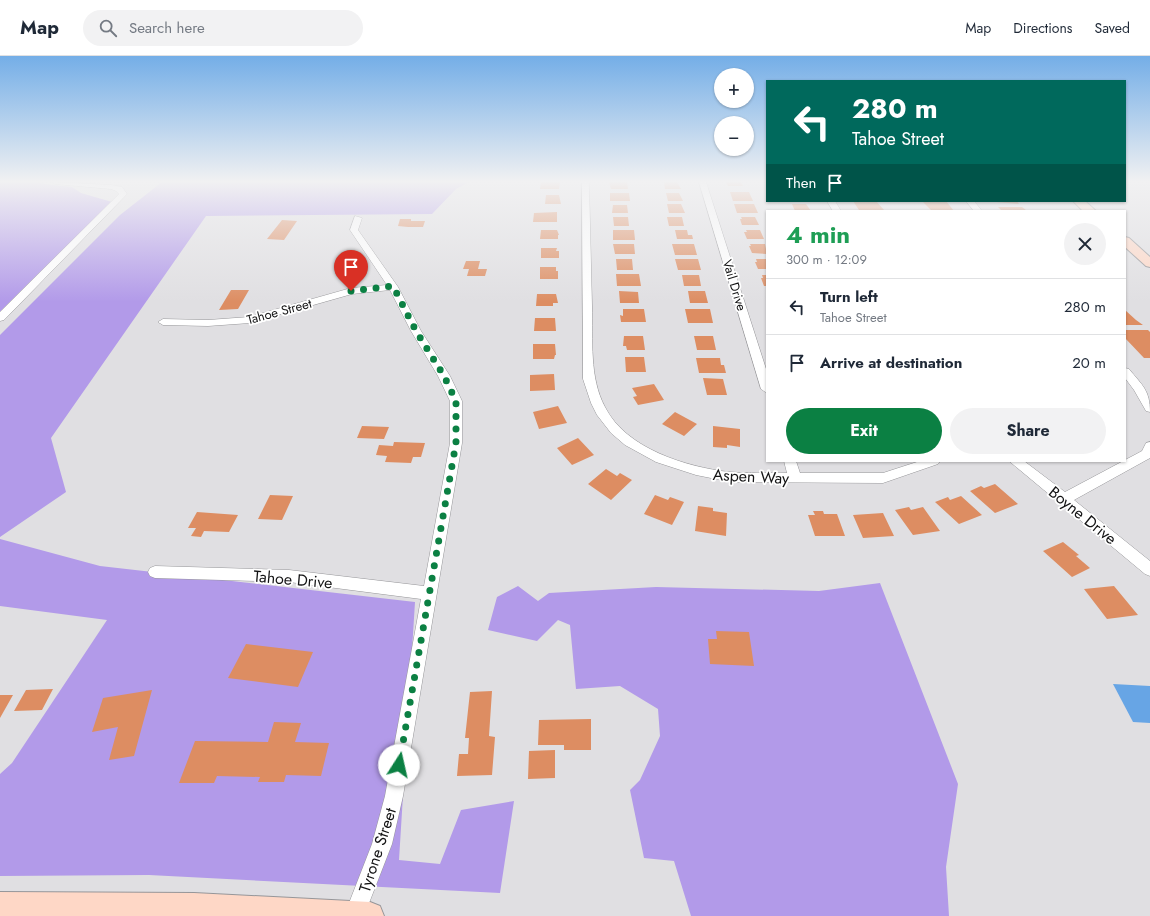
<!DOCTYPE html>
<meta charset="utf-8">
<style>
:root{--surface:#fff;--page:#f2f2f3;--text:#1f2937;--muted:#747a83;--line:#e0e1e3;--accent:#0b8043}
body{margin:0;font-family:Jost,sans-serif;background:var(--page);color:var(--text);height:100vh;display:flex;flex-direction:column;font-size:15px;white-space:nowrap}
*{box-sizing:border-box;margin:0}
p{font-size:13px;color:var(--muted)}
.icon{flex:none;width:22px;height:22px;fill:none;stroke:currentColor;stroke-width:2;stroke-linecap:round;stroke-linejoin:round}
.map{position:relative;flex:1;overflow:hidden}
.side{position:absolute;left:766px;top:154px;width:360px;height:252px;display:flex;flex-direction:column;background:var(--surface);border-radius:0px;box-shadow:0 1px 3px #0004}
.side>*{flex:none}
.banner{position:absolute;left:766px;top:24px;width:360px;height:122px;border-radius:0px;box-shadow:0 1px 3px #0004;background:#00695c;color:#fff;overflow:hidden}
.tools{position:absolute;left:714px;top:12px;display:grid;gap:8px}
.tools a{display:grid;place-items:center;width:40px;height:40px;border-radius:50%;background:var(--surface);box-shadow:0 1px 3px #0004;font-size:20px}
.pin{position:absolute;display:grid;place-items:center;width:34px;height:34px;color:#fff;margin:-41px -17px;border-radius:50% 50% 50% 0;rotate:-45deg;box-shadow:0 0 4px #0007}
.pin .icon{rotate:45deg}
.me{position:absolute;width:44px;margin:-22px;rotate:10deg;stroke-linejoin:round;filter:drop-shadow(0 0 3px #0008)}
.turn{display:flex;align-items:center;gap:14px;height:84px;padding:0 20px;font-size:18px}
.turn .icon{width:52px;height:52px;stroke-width:2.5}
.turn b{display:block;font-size:28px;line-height:34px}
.then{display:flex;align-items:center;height:38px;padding:0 20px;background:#0003;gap:8px;font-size:15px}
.round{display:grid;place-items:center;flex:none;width:42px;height:42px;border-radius:21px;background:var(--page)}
.overview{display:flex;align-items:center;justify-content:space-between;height:68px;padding:0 20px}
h1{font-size:24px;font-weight:700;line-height:30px;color:#1e9e55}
.primary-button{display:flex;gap:8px;margin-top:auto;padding:8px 20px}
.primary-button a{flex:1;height:46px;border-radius:24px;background:var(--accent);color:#fff;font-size:16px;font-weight:700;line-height:46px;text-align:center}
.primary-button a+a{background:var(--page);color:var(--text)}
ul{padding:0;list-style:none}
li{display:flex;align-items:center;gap:12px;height:56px;padding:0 20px;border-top:1px solid var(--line)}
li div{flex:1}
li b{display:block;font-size:15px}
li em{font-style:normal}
header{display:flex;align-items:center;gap:24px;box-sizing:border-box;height:56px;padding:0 20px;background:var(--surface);border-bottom:1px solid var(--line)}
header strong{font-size:19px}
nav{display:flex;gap:22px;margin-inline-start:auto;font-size:14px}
.search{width:280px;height:36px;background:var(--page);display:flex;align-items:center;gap:10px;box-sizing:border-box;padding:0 14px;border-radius:22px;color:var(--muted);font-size:15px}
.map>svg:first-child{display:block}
.forest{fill:#b29ae9}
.water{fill:#67a5e5}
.building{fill:#dd8d62}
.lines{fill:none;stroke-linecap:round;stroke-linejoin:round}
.street-casing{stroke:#969699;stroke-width:1}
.secondary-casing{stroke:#969699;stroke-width:2}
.street{fill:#fff;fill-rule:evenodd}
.secondary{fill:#fed7c6;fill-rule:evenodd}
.route{stroke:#0b8043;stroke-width:7;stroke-dasharray:0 12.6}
.labels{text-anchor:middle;stroke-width:3.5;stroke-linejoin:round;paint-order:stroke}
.far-street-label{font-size:13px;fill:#131314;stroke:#fff}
.street-label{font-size:16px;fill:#131314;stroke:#fff}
</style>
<header>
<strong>Map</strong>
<div class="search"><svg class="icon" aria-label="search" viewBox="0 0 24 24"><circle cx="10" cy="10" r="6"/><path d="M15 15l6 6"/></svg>Search here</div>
<nav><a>Map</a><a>Directions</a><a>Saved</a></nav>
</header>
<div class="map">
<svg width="1150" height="860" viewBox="0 0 1150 860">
<rect width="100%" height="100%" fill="#e0dfe2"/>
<path class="forest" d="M0,126h37l7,2 28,3 9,6 31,9 -112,110z
M162,126h307l-13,7 -24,25 -226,2 -155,222 15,54 -66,45v-202l120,-120z
M0,483l100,27 315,36 -16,258 41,4 21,-54 53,-9 -14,92 -351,-18 -149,1v-102l12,-11 95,-143 -107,-14z
M880,527l78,201 -12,83 3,49h-258l-17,-55 -30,-3 -14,-68 10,-10 20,-44 -2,-27 -38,-23 -44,3 -6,-64 -12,-5 -21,21 -49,-11 9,-33 21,-11 20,15 11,-8 107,-6 163,4z"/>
<path class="water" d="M1113,628l37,2v37l-17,-1z"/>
<path class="building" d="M541,126h19l-1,7h-19z
M609,126h18l1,7h-17z
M664,126h13l4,7h-16z
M726,126h15l2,4h-15z
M730,136h19l4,9h-20z
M610,137h19l1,8h-20z
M666,137h13l4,8h-15z
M546,139h13l2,9h-16z
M853,145h23l8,9h-25z
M922,145h24l8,10h-22z
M996,145h21l2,3 -23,-2z
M667,148h14l4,9h-16z
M734,148h20l4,9h-21z
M792,148h14l5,7h-16z
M613,149h14l1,8h-16z
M998,151h24l4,3 -24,1z
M557,156v10h-24l1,-9z
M613,161h15l1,9h-15z
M667,161h15l2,9h-15z
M741,161h14l4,8h-17l-2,-6h2z
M400,163h11v2h14l-2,6h-15l-10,-1z
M282,164l15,1 -13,19 -17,-1z
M541,174h16l2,5h-1v4h-18z
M613,174h21l1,10h-22z
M675,174h12l1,5h4l1,4h-16z
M746,174h14l4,9h-17l-3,-7h3z
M613,188h21l1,10h-20z
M672,188h22l3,11h-22z
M750,188h15l2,10 -15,-1 -3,-7h2z
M541,192h16l-1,3h3v7h-18z
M616,203h16l1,11h-16z
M675,203h23l3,11h-23z
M756,203h11v10h-9l-3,-7h2z
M466,205h14l-2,8h9l-2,7h-18l2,-7h-6z
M540,211h16v4h2v8h-18z
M616,218h23l2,12h-24z
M682,219h17l2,11h-17z
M762,219h5v11h-3l-3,-8h2z
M231,234h18l-11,19 -19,1z
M619,235l19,1 1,11h-19z
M688,235h17l3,12h-18z
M537,238h19l2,9h-5v3h-17z
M623,253h21l2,13h-25l-1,-7 3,1z
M685,253h25l3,14h-25z
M1125,254l11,10 7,5h-18z
M535,262h20l1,13h-22z
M1125,274h23l2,2v26h-6l-19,-20z
M624,280h19l2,14h-18l-1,-4h-3z
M694,280h19l3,14h-19z
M533,288h22l1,11h-1l-1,4h-21z
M625,301h19l2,15h-20z
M696,302h24l1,7h3l2,8h-27z
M554,318l1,16 -25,1v-16z
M703,322l20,1 4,16h-20z
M654,328l10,16 -26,5 -5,-8 4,-1 -5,-8z
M558,350l9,17 -28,6 -6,-17z
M675,356l22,12 -13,12 -22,-12z
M362,370l27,1 -5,12 -27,-1z
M713,370l27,3v18l-13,-2v3l-14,-1z
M578,382l16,17 -22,10 -15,-17z
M394,386l31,1 -4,14h-8l-2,6 -26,-1 2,-6 -11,-1 3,-10 14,1z
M606,413l11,7 3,-3 12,7 -21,20 -23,-16z
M995,428l23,20 -23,9 -25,-22 11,-5 3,2z
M270,439l23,1 -11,24 -24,-1z
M655,439l13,5 2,-3 14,5 -12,23 -28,-11z
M961,440l21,19 -23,9 -24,-22 13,-5 2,3z
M698,450l15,2v3l14,2 -1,23 -31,-5z
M909,451l2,3 12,-3 17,24 -27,4 -18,-25z
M813,455h10l1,3h13l8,22h-30l-7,-21h7z
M197,456l41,3 -9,17 -25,-1 -3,6 -10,-1 5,-8h-8z
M883,457l11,23 -31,2 -10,-23z
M1063,486l16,13 -3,1 14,12 -18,9 -29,-26z
M1114,530l24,29 -31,4 -23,-30z
M716,575l33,1 5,34 -44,-2 -2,-25h9z
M246,588l67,8 -15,35 -70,-9z
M53,633l-11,21 -28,1 12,-21z
M152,634l-18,66 -25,4 9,-33 -26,5 11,-34z
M492,635l-3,45 6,1 -3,38 -35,1 2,-22h9l1,-16h-4l5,-46z
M0,639h13l-13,23z
M591,663v31h-27v-5h-26l1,-25z
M274,666l27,1 -6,19 34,1 -8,33 -35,-1 -2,7h-26l2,-5 -43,-1 -3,7h-35l16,-42 73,1z
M555,694v28l-27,1 1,-28z"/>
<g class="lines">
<g class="street-casing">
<path id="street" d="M52,126l59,3 11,2 5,7 -123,126 -4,1v-9l119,-118 -3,-3 -5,-2 -56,-5z
M582,126h7c1,41 2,83 3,124 1,34 -3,71 13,101 21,42 82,60 124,65 19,2 39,0 58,1l-3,-12h12l4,12h83l37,-12h20l-2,3 -55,19 -152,-1 -35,-7 -40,-13 -31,-17 -14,-12 -14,-18 -6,-12 -8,-24z
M699,126h7l61,190v21l-6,-4z
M827,145h8l6,10h-8z
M966,145h8l8,10h-8z
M355,160l7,2 -4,12 40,57 23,44 29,45 12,25v42l-59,353 -11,48 -28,72h-20l28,-72 13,-48 36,-197 -132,-17 -134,-4 -5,-2 -2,-4 2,-4 5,-2 134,4 135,16 26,-143v-42l-12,-25 -27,-45 -21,-41 -38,4 -102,29 -42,3 -45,-1 -5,-3 5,-3 45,1 41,-3 102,-29 36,-3 -37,-55z
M1125,312l4,1c13,16 21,21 21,43l-4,-1 -12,-21 -9,-12z
M1150,386v16l-76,42 76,61v15l-5,-2 -136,-113h15l41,31 77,-41 4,-8z"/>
</g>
<g class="secondary-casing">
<path id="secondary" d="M1073,145h12l11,10h-13z
M1125,181l4,1 21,19v10l-4,-1 -21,-19z
M0,836l194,1 176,9 10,4 4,10h-384z"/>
</g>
<use href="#street" class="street"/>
<use href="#secondary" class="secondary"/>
</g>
<linearGradient id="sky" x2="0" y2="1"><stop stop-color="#74aee7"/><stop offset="0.51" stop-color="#f1f1f2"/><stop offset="1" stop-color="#f1f1f2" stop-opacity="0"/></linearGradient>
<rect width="1150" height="246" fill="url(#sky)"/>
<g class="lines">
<path class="route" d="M351,235l42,-5 23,45 28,45 12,25v42l-57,322"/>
</g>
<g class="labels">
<g class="far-street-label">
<text transform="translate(735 229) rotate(73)" y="5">Vail Drive</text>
<text transform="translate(279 255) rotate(-15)" y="5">Tahoe Street</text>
</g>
<g class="street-label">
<text transform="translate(751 420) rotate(3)" y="6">Aspen Way</text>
<text transform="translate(1083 459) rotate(39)" y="6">Boyne Drive</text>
<text transform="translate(293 523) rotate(5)" y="6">Tahoe Drive</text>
<text transform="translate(377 794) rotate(-72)" y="6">Tyrone Street</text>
</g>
</g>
</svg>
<div class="tools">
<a>+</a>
<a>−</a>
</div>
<div class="pin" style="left:351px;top:235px;background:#d93025"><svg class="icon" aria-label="arrive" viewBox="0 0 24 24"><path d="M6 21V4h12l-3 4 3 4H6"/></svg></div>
<svg class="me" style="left:399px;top:709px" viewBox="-20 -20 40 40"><circle r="19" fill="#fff"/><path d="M0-13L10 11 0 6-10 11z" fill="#0b8043"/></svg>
<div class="banner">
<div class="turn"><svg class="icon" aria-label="left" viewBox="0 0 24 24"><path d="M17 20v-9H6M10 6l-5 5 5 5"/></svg><div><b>280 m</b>Tahoe Street</div></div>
<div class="then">Then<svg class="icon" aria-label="arrive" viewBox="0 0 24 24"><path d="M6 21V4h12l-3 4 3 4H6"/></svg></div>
</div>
<section class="side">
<div class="overview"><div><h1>4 min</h1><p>300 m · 12:09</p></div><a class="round"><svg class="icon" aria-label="close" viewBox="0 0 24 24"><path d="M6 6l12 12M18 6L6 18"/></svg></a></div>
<ul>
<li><svg class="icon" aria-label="left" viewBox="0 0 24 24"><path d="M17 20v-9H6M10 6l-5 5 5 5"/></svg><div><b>Turn left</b><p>Tahoe Street</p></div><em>280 m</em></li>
<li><svg class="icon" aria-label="arrive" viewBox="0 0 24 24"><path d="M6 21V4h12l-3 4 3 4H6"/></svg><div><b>Arrive at destination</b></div><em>20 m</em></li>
</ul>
<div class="primary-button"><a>Exit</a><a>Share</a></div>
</section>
</div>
